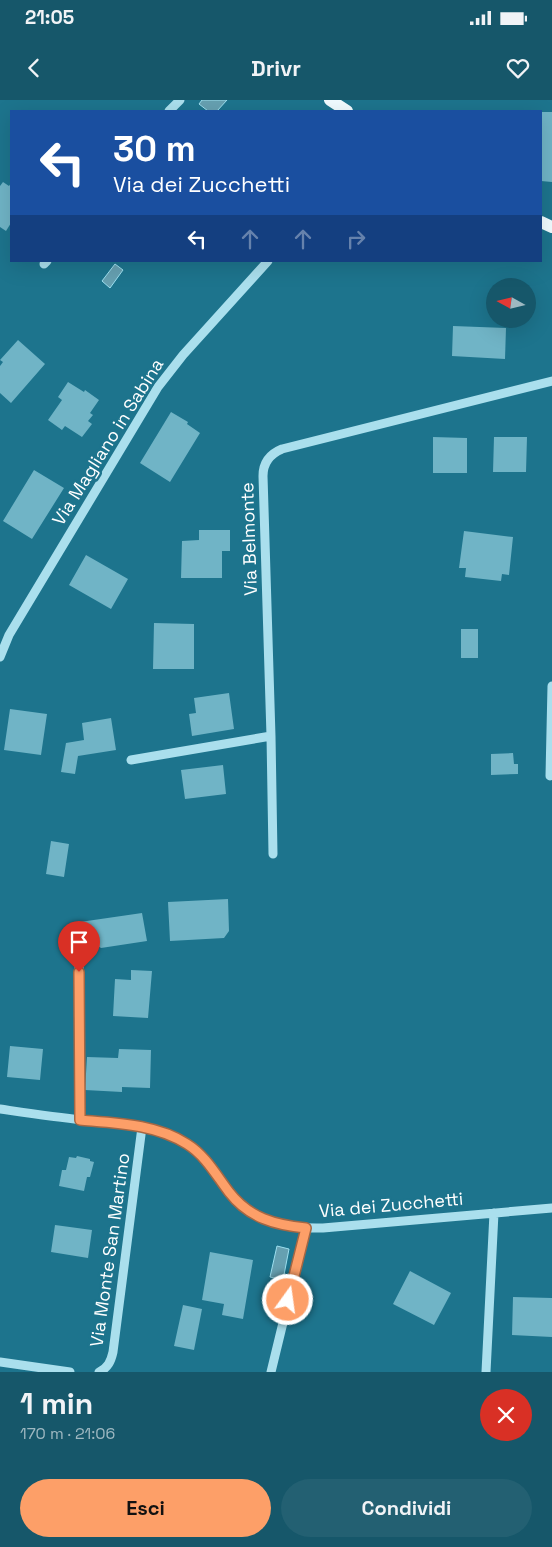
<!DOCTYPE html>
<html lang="it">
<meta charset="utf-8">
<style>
:root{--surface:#16576a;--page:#236072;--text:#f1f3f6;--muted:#9eb8c1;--accent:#fd9f68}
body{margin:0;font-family:"Space Grotesk",sans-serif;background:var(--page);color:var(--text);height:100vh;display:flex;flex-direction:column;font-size:19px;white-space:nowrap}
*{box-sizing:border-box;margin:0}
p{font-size:16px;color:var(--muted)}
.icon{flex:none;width:28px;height:28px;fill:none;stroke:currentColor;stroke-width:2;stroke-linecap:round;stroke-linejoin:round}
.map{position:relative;height:1272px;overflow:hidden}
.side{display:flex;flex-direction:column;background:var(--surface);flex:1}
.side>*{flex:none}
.guide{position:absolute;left:10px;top:10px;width:532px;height:152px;border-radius:0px;box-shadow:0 5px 20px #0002;background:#1a4fa0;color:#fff;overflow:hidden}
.needle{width:32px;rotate:278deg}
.tools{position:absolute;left:486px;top:178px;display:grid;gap:10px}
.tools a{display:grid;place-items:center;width:50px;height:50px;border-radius:50%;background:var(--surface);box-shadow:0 5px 20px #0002;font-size:25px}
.pin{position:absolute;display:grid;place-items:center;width:42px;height:42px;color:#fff;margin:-51px -21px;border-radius:50% 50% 50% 0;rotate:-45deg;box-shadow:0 0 5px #0007}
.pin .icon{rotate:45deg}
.me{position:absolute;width:55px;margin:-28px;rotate:14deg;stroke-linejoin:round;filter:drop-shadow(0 0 4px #0008)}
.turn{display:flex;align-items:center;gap:18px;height:105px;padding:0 20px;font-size:22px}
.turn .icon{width:65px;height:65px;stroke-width:2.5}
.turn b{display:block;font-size:35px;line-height:42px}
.lanes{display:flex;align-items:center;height:48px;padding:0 20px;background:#0003;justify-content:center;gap:25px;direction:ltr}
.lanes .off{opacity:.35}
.round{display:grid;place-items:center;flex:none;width:52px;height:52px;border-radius:26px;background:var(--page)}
.headline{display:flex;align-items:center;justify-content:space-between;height:85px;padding:0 20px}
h1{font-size:30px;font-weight:600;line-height:38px}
.button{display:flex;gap:10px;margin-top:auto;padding:10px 20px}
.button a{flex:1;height:58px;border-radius:30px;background:var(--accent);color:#111;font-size:20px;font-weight:600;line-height:58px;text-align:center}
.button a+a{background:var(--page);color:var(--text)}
.status{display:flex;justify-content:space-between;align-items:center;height:35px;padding:0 25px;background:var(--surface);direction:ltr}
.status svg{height:14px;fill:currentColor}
header{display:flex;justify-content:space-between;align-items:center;height:65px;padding:0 20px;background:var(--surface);font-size:22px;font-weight:600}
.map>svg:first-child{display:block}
.water{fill:#66a0b1;stroke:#9ddfef}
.building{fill:#70b4c6}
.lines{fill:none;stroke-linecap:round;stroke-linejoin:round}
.minor{stroke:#aadfed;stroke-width:9}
.major{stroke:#f0fbff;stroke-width:12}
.route-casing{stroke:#a46744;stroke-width:12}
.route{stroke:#fd9f68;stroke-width:9}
.labels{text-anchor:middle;stroke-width:5;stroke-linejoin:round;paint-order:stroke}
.street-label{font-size:18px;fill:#fff;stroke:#1d748d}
</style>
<div class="status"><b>21:05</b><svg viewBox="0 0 49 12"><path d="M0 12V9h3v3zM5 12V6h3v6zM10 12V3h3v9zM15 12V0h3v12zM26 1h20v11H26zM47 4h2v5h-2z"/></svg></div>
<header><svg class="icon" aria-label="back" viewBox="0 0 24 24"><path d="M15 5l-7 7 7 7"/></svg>Drivr<svg class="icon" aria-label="heart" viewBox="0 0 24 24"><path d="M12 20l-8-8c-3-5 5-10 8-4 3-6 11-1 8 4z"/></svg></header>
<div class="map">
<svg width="552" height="1272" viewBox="0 0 552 1272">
<rect width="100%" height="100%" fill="#1d748d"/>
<path class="water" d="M202,0h25l-10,11h-9l-9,-7z
M115,164l8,6 -13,18 -8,-7z
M277,1146l12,3 -6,31 -13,-3z"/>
<path class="building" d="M541,12h11v70l-11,-1z
M3,82l6,4 2,-3v40l-5,8 -6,-4v-41z
M453,226l53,2 -1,31 -53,-3z
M18,240l27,24 -34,39 -11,-10v-27l3,-4 -3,-2z
M68,282l16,10 1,-2 14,10 -9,13 3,2 -5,6 4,3 -10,13 -17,-11 -3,4 -14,-10 14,-20 -4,-3z
M171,312l17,10 -1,2 13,9 -30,49 -30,-19z
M433,337l34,1v35h-34z
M494,337h33l-1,35h-33z
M34,370l30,18 -32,51 -29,-18z
M199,430h31v21h-8v27h-41l1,-37 17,-1z
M464,431l49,6 -4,38 -7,-1 -1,7 -36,-4 1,-9h-7z
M86,455l42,24 -17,30 -42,-24z
M154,523l40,1v45h-41z
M461,529h17v29h-17z
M229,593l5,36 -42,7 -3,-22 7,-1 -2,-15z
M10,609l37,5 -6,41 -37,-5z
M111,618l5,32 -38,6 -3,18 -14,-2 5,-29 18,-3 -2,-17z
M513,653l1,11h4v10l-27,1v-21z
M223,665l3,29 -41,5 -4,-29z
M51,741l18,3 -5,33 -18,-3z
M228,799l1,32 -5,7 -54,3 -2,-39z
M142,813l5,28 -46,7 -19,-14 -2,-12z
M131,870l21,1 -4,47 -35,-2 2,-37 16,1z
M10,946l33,3 -3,31 -33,-3z
M119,949l32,1 -1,38 -28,-1v5l-37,-2 2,-33 31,1z
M77,1056l13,3v2l4,1 -4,15h-3l-3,14 -25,-5 3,-16h4l3,-13 7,1z
M55,1125l37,5 -4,28 -37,-6z
M210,1152l43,8 -10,59 -21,-4 2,-11 -22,-4z
M410,1171l41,22 -17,32 -41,-21z
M513,1197l39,1v39l-40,-2z
M183,1205l19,4 -8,41 -20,-4z"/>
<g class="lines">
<path class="minor" d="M169,11l11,-11
M44,164l3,-3
M0,557l9,-22 149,-248 25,-32 85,-94
M131,660l140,-24
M550,676l2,-90
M273,754l-2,-118 -8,-260c0,-13 7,-22 19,-27l270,-68
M79,853l1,167
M0,1009c28,4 55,8 83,11 31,3 64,5 93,18 25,11 37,32 53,53 23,31 57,38 94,37l229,-20
M0,1262l70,10
M99,1272c9,-4 12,-11 14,-20l29,-225
M271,1272l35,-144
M486,1272l8,-159"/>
<path class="major" d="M330,0l17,11
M541,122l11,5"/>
</g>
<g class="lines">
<g class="route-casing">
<path id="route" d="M79,872l1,148c35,3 76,4 107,24 19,12 29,31 42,48 20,26 46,33 77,36l-18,72"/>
</g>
<use href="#route" class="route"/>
</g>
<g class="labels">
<g class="street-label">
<text transform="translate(108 342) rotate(-58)" y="6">Via Magliano in Sabina</text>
<text transform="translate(249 439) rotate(-92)" y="6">Via Belmonte</text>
<text transform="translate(391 1105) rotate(-5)" y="6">Via dei Zucchetti</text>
<text transform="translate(110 1150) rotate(-82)" y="6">Via Monte San Martino</text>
</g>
</g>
</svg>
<div class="tools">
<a><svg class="needle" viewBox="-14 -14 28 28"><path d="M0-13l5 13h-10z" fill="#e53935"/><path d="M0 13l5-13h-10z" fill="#9eb8c1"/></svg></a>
</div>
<div class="pin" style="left:79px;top:872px;background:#d93025"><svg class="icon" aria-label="arrive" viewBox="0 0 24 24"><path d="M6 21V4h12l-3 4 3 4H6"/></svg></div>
<svg class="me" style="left:288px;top:1200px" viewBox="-20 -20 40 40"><circle r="17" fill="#fd9f68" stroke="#fff" stroke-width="3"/><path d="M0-11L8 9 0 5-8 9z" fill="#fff"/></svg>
<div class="guide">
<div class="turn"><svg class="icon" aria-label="left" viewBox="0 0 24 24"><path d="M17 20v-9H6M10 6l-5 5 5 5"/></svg><div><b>30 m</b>Via dei Zucchetti</div></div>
<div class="lanes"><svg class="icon" aria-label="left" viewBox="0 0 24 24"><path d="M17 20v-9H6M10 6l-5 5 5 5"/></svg><svg class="icon off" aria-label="ahead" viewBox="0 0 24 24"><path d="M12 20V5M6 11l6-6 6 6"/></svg><svg class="icon off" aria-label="ahead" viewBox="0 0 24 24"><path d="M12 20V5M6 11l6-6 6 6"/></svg><svg class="icon off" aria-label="right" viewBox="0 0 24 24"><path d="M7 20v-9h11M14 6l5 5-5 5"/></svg></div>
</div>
</div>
<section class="side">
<div class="headline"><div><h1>1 min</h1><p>170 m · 21:06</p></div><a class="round" style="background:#d93025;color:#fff"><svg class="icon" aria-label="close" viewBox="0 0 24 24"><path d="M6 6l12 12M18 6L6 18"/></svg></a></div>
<div class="button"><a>Esci</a><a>Condividi</a></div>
</section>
